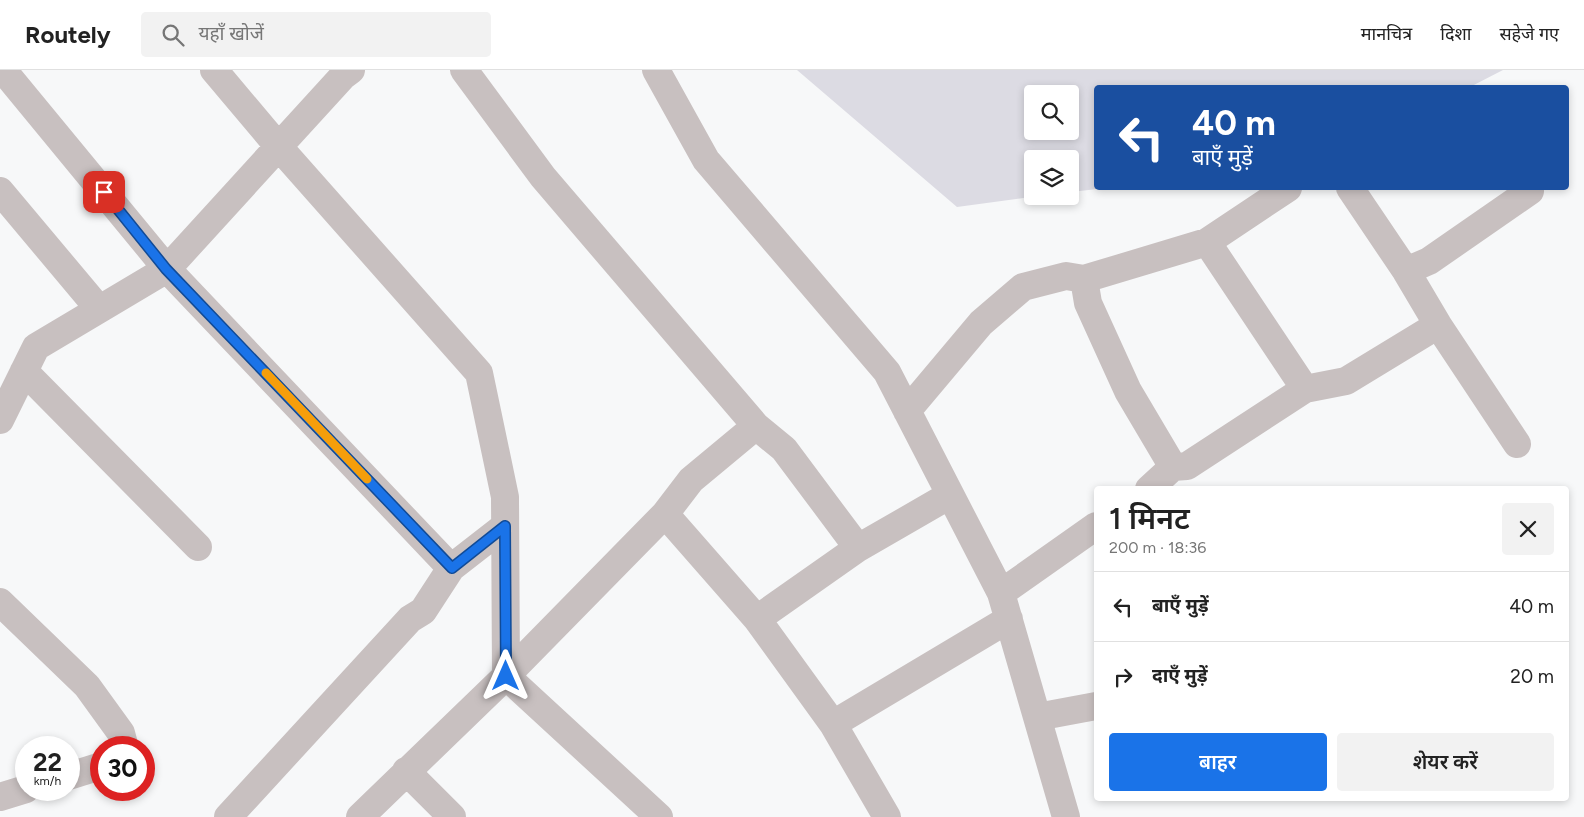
<!DOCTYPE html>
<html lang="hi">
<meta charset="utf-8">
<style>
:root{--surface:#fff;--page:#f2f2f2;--text:#222;--muted:#767676;--line:#e0e0e0;--accent:#1a73e8}
body{margin:0;font-family:Figtree,"Noto Sans Devanagari",sans-serif;background:var(--page);color:var(--text);height:100vh;display:flex;flex-direction:column;font-size:19px;white-space:nowrap}
*{box-sizing:border-box;margin:0}
p{font-size:16px;color:var(--muted)}
.icon{flex:none;width:28px;height:28px;fill:none;stroke:currentColor;stroke-width:2;stroke-linecap:round;stroke-linejoin:round}
.map{position:relative;flex:1;overflow:hidden}
.sheet{position:absolute;left:1094px;top:416px;width:475px;height:315px;display:flex;flex-direction:column;background:var(--surface);border-radius:5px;box-shadow:0 2px 8px #0003}
.sheet>*{flex:none}
.top-card{position:absolute;left:1094px;top:15px;width:475px;height:105px;border-radius:5px;box-shadow:0 2px 8px #0003;background:#1a4fa0;color:#fff;overflow:hidden}
.tools{position:absolute;left:1024px;top:15px;display:grid;gap:10px}
.tools a{display:grid;place-items:center;width:55px;height:55px;border-radius:5px;background:var(--surface);box-shadow:0 2px 8px #0003;font-size:25px}
.speed{position:absolute;left:15px;top:666px;display:flex;gap:10px;font-size:25px;font-weight:700;text-align:center}
.speed>*{display:grid;place-content:center;width:65px;height:65px;border-radius:50%;background:var(--surface);box-shadow:0 2px 8px #0003;line-height:1}
.speed small{font-size:12px;font-weight:400}
.speed .limit{border:8px solid #d22;background:#fff;color:#111}
.pin{position:absolute;display:grid;place-items:center;width:42px;height:42px;color:#fff;margin:-21px;border-radius:10px;box-shadow:0 2px 8px #0006}
.me{position:absolute;width:55px;margin:-28px;rotate:0deg;stroke-linejoin:round;filter:drop-shadow(0 0 4px #0008)}
.turn{display:flex;align-items:center;gap:18px;height:105px;padding:0 15px;font-size:22px}
.turn .icon{width:65px;height:65px;stroke-width:2.5}
.turn b{display:block;font-size:35px;line-height:42px}
.round{display:grid;place-items:center;flex:none;width:52px;height:52px;border-radius:5px;background:var(--page)}
.overview{display:flex;align-items:center;justify-content:space-between;height:85px;padding:0 15px}
h1{font-size:30px;font-weight:600;line-height:38px}
.action{display:flex;gap:10px;margin-top:auto;padding:10px 15px}
.action a{flex:1;height:58px;border-radius:5px;background:var(--accent);color:#fff;font-size:20px;font-weight:600;line-height:58px;text-align:center}
.action a+a{background:var(--page);color:var(--text)}
ul{padding:0;list-style:none}
li{display:flex;align-items:center;gap:15px;height:70px;padding:0 15px;border-top:1px solid var(--line)}
li div{flex:1}
li b{display:block;font-size:19px}
li em{font-style:normal}
header{display:flex;align-items:center;gap:30px;box-sizing:border-box;height:70px;padding:0 25px;background:var(--surface);border-bottom:1px solid var(--line)}
header strong{font-size:24px}
nav{display:flex;gap:28px;margin-inline-start:auto;font-size:18px}
.search{width:350px;height:45px;background:var(--page);display:flex;align-items:center;gap:12px;box-sizing:border-box;padding:0 18px;border-radius:5px;color:var(--muted);font-size:19px}
.map>svg:first-child{display:block}
.green{fill:#dcdbe3;fill-rule:evenodd}
.lines{fill:none;stroke-linecap:round;stroke-linejoin:round}
.street{stroke:#c8c0c0;stroke-width:28}
.route-casing{stroke:#114b97;stroke-width:12}
.route{stroke:#1a73e8;stroke-width:9}
.slow{stroke:#f59e0b;stroke-width:9}
</style>
<header>
<strong>Routely</strong>
<div class="search"><svg class="icon" aria-label="search" viewBox="0 0 24 24"><circle cx="10" cy="10" r="6"/><path d="M15 15l6 6"/></svg>यहाँ खोजें</div>
<nav><a>मानचित्र</a><a>दिशा</a><a>सहेजे गए</a></nav>
</header>
<div class="map">
<svg width="1584" height="747" viewBox="0 0 1584 747">
<rect width="100%" height="100%" fill="#f7f8f9"/>
<path class="green" d="M797,0h706l-35,18h-372v100h11l-37,4v-33h-38v37h7l-82,11zM1032,24h38v37h-38z"/>
<g class="lines">
<path class="street" d="M3,0l164,199 284,299
M214,0l64,76 201,227 26,124 1,179 -146,141
M464,0l79,107 213,249 28,23 74,99
M656,0l50,90 181,212 114,221 65,224
M1350,118l56,83 32,54 79,119
M0,121l99,118
M1207,172l98,147
M1406,201l23,-10 101,-70
M1084,209l4,24 40,88 45,76
M24,301l174,176
M907,341l74,-88 42,-36 43,-11 18,3 123,-37 81,-54
M0,350l36,-73 131,-78 176,-193 8,-6
M1149,419l24,-22 14,-1 118,-77 41,-8 92,-56
M665,444l92,105 76,105 54,93
M1001,523l95,-67
M0,532l87,84 34,47 4,15
M757,549l101,-71 92,-53
M1037,647l59,-11
M833,654l176,-105
M406,701l46,46
M69,706l32,-10
M0,727l26,-8
M228,747l182,-198 13,-8 28,-43 54,-42
M659,747l-153,-141 159,-162 26,-34 65,-54"/>
</g>
<g class="lines">
<g class="route-casing">
<path id="route" d="M104,122l62,77 286,299 53,-42 1,150"/>
</g>
<use href="#route" class="route"/>
<path class="slow" d="M266,303l101,106"/>
</g>
</svg>
<div class="tools">
<a><svg class="icon" aria-label="search" viewBox="0 0 24 24"><circle cx="10" cy="10" r="6"/><path d="M15 15l6 6"/></svg></a>
<a><svg class="icon" aria-label="layers" viewBox="0 0 24 24"><path d="M12 4l9 5-9 5-9-5zM3 14l9 5 9-5"/></svg></a>
</div>
<div class="speed"><div>22<small>km/h</small></div><div class="limit">30</div></div>
<div class="pin" style="left:104px;top:122px;background:#d93025"><svg class="icon" aria-label="arrive" viewBox="0 0 24 24"><path d="M6 21V4h12l-3 4 3 4H6"/></svg></div>
<svg class="me" style="left:506px;top:606px" viewBox="-20 -20 40 40"><path d="M0-17L14 15 0 8-14 15z" fill="#1a73e8" stroke="#fff" stroke-width="4"/></svg>
<div class="top-card">
<div class="turn"><svg class="icon" aria-label="left" viewBox="0 0 24 24"><path d="M17 20v-9H6M10 6l-5 5 5 5"/></svg><div><b>40 m</b>बाएँ मुड़ें</div></div>
</div>
<section class="sheet">
<div class="overview"><div><h1>1 मिनट</h1><p>200 m · 18:36</p></div><a class="round"><svg class="icon" aria-label="close" viewBox="0 0 24 24"><path d="M6 6l12 12M18 6L6 18"/></svg></a></div>
<ul>
<li><svg class="icon" aria-label="left" viewBox="0 0 24 24"><path d="M17 20v-9H6M10 6l-5 5 5 5"/></svg><div><b>बाएँ मुड़ें</b></div><em>40 m</em></li>
<li><svg class="icon" aria-label="right" viewBox="0 0 24 24"><path d="M7 20v-9h11M14 6l5 5-5 5"/></svg><div><b>दाएँ मुड़ें</b></div><em>20 m</em></li>
</ul>
<div class="action"><a>बाहर</a><a>शेयर करें</a></div>
</section>
</div>
